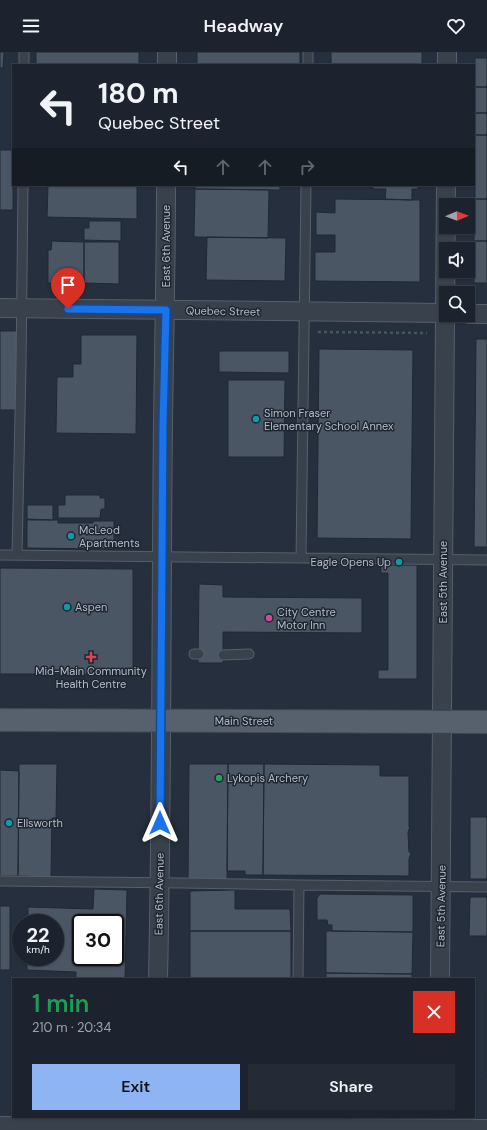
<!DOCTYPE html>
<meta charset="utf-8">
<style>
:root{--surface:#1c232e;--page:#252b36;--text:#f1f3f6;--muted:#a0a4aa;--line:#3a404a;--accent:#8fb4f3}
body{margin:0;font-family:"DM Sans",sans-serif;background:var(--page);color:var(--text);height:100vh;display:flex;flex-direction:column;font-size:15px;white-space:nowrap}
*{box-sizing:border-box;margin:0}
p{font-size:13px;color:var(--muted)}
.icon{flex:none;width:22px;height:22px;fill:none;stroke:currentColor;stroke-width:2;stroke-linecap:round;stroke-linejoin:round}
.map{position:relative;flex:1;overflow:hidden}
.details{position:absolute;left:12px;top:926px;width:463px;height:140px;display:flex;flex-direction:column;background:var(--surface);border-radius:0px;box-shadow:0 1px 3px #0004,0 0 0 1px var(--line)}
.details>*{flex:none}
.banner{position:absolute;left:12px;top:12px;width:463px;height:122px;border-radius:0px;box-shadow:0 1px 3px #0004,0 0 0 1px var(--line);background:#1c232e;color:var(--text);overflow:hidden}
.needle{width:26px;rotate:89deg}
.fabs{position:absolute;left:439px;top:146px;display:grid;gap:8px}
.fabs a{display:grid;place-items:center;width:36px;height:36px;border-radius:0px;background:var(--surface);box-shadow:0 1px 3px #0004,0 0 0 1px var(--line);font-size:20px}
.speed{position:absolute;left:12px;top:862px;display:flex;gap:8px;font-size:20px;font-weight:700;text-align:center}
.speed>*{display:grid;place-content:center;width:52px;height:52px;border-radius:50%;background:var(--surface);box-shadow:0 1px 3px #0004,0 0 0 1px var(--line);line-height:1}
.speed small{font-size:10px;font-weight:400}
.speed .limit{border:2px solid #111;border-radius:6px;background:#fff;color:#111}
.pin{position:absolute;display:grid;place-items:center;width:34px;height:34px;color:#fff;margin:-41px -17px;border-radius:50% 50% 50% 0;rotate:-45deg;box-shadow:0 0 4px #0007}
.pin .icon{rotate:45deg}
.me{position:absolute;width:44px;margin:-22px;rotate:0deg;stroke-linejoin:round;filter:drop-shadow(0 0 3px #0008)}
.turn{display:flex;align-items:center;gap:14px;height:84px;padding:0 20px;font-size:18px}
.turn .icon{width:52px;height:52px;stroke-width:2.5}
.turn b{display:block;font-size:28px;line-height:34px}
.lanes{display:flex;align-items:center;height:38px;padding:0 20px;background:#0003;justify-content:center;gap:20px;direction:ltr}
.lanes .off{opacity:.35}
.round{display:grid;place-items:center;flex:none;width:42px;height:42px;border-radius:0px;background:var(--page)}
.head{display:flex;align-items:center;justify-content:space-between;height:68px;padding:0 20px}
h1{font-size:24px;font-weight:600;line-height:30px;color:#1e9e55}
.button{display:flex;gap:8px;margin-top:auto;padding:8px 20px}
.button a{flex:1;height:46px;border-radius:0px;background:var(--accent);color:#111;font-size:16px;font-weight:600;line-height:46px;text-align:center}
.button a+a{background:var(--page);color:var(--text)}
header{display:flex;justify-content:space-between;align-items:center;height:52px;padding:0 20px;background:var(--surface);font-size:18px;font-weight:600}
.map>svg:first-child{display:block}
.building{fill:#4b5665;stroke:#202834;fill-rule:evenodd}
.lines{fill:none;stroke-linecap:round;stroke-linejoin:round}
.lane-casing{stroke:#575f6b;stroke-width:11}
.street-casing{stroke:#575f6b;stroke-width:20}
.primary-casing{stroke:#424a56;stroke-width:24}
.path{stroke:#45585b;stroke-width:2.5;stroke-dasharray:3 3;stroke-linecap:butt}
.lane{stroke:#39414d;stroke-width:9}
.street{stroke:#39414d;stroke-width:18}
.primary{stroke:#57606d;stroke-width:22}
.route-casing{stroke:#114b97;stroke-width:10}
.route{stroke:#1a73e8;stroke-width:7}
.culture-dot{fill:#0f9aa8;stroke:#1e2632;stroke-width:1.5}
.hotel-dot{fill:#d1479c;stroke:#1e2632;stroke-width:1.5}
.health-dot{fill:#e0444e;stroke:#1e2632;stroke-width:1.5}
.leisure-dot{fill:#2e9e5b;stroke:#1e2632;stroke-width:1.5}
.labels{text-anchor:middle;stroke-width:3;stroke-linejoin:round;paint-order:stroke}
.street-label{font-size:11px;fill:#b5bcc8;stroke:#1e2632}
.poi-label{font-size:11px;fill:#b5bcc8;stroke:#1e2632;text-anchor:start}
</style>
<header><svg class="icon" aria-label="menu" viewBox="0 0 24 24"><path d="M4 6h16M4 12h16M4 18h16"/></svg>Headway<svg class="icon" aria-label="heart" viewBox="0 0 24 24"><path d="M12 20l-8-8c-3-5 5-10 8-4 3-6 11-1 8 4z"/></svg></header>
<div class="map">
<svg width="487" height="1078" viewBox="0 0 487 1078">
<rect width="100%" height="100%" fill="#252f3d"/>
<path class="building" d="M0,0h4l-1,16h-3z
M36,0h103v13h-103z
M197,0h103v13h-103z
M331,0h91v13h-91z
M475,6h12v29h-12z
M475,35h12v26h-12z
M475,61h12v22h-12z
M475,83h12v64h-12z
M0,98h13v60h-13z
M48,133h89v34l-90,-2z
M195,133h85v5l-85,-1z
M373,133h45v4h-6v11l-27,-1 1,-10h-13z
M195,137l74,1 -1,48 -74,-1z
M335,147l85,1v82l-105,-1v-29h20v-17h-19v-23l19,1z
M475,147h12v42h-13z
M89,169h32v20l-37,-1v-12h5z
M207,185l79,1 -1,43 -79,-1z
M52,189l32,1v41h-36v-33h3z
M474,189h13v42h-13z
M84,190h35v42l-35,-1z
M0,279h17v79h-17z
M81,283h56l-1,99 -80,-1 1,-56h16v-13h8z
M476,287h11v208h-13z
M319,297l94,1 -2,189 -94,-1z
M219,299h70v22l-70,-1z
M228,328h57l-1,77h-56z
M65,443h35v3h5v11h-4l-1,9h-42v-13h7z
M27,453h26v15l-26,-1z
M27,468h31v3h35v-2h21v28l-87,-1z
M381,513h36v114h-39v-9h10v-97h-7z
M0,516l133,1v105h-133z
M199,532l24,1v12l139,1v35l-139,-1v31h-25z
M19,712h38l-1,54h-4l-1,59 -33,-1z
M189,712h39l-1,116h-39z
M228,712h36l-1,111h-18v-4h-18z
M264,712l116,1v11h29v51h1l-2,5 1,20 2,1 -2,6v17l-146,-1z
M0,718l19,1 -1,105h-18z
M470,765h17v62h-17z
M94,837l33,1 -2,89h-49v-7l-49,-2v-13h28v-34h-27v-16l65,2zM81,871h34v34h-34z
M235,838v19h55l1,22h-101v-40z
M320,842l93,1v37l-81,-1v-6h-4l-1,-5h-10v-22z
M470,845h17v39h-18z
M0,854h10v64h-10z
M190,879h101v48h-101z
M326,879l87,1 -1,42 -86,-1z
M326,921l86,1v5h-86z
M486,939h1v84h-1z"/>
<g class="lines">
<g class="lane-casing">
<path id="lane" d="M24,13v-13
M308,13v-13
M0,503l487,5
M17,503l4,-188 2,-182
M301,506l5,-373
M194,602h5
M223,603l26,-1
M0,829l183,2 116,2 188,2
M298,927l1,-94"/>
</g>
<g class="street-casing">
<path id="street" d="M167,13v-13
M447,13v-13
M0,256l446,5
M468,262h19
M158,927c4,-185 3,-370 5,-555 1,-79 3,-159 3,-239
M440,927l6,-794
M0,1074l487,3"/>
</g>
<g class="primary-casing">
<path id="primary" d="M0,668l487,2"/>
</g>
<path class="path" d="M318,280l109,1"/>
<use href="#lane" class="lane"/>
<use href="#street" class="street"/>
<use href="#primary" class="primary"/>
</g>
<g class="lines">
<g class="route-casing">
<path id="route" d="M68,257l98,1 -3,114 -3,399"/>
</g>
<use href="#route" class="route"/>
</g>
<g class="culture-dot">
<circle cx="256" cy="367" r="4"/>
<circle cx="71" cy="484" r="4"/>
<circle cx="399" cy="510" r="4"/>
<circle cx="67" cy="555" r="4"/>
<circle cx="9" cy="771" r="4"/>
</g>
<circle class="hotel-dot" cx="269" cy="566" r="4"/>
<path class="health-dot" d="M89 599h4v4h4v4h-4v4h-4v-4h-4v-4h4z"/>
<circle class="leisure-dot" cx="219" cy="726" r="4"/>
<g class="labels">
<g class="street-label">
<text transform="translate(166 194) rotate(-90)" y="4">East 6th Avenue</text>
<text transform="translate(223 259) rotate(1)" y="4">Quebec Street</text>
<text transform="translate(443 530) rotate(-90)" y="4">East 5th Avenue</text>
<text x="244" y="673">Main Street</text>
<text transform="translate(159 842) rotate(-89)" y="4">East 6th Avenue</text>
<text transform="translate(441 854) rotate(-89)" y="4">East 5th Avenue</text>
</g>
<g class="poi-label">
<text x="264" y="365">Simon Fraser<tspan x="264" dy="13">Elementary School Annex</tspan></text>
<text x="79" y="482">McLeod<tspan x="79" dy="13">Apartments</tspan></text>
<text x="391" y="514" text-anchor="end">Eagle Opens Up</text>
<text x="75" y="559">Aspen</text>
<text x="277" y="564">City Centre<tspan x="277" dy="13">Motor Inn</tspan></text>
<text x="91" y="623" text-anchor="middle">Mid-Main Community<tspan x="91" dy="13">Health Centre</tspan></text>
<text x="227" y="730">Lykopis Archery</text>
<text x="17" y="775">Ellsworth</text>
</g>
</g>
</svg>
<div class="fabs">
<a><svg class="needle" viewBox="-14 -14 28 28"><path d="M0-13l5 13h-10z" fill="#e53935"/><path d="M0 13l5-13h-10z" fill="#a0a4aa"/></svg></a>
<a><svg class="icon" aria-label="sound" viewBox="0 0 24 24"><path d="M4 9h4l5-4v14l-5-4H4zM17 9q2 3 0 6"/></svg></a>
<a><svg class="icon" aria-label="search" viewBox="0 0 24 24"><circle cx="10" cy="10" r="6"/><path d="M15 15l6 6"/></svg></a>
</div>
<div class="speed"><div>22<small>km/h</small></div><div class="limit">30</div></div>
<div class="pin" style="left:68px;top:257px;background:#d93025"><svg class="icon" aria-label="arrive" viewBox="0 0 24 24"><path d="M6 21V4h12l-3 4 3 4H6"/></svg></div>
<svg class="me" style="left:160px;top:771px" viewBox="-20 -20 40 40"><path d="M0-17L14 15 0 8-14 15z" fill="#1a73e8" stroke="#fff" stroke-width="4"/></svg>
<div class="banner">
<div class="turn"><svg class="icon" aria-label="left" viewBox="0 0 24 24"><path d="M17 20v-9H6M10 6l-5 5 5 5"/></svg><div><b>180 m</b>Quebec Street</div></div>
<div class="lanes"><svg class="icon" aria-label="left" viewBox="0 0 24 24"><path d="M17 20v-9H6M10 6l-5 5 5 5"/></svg><svg class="icon off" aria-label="ahead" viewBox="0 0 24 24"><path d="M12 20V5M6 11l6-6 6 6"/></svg><svg class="icon off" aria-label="ahead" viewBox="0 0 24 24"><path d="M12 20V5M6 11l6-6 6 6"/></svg><svg class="icon off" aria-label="right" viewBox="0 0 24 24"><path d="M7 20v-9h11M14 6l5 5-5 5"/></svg></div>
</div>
<section class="details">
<div class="head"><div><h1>1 min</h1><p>210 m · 20:34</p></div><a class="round" style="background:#d93025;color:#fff"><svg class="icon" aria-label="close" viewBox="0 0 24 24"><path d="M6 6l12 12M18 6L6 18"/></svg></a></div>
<div class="button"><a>Exit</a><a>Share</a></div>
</section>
</div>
